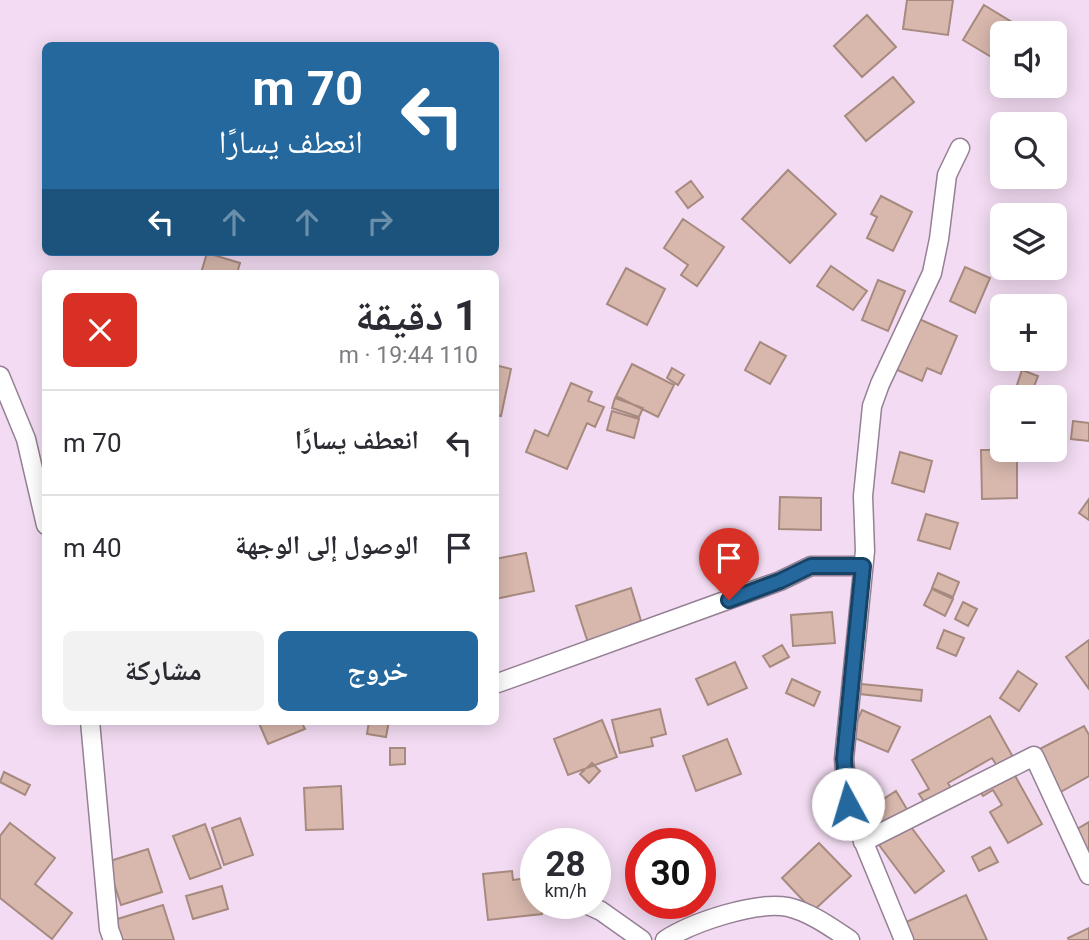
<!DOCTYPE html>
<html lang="ar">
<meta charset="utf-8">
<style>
:root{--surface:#fff;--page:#f2f2f3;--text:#2b2b33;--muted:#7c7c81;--line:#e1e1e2;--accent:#24689d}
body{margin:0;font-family:Roboto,"Noto Naskh Arabic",sans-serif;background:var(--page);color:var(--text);direction:rtl;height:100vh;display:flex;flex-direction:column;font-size:26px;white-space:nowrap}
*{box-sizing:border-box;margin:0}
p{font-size:23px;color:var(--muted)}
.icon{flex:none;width:38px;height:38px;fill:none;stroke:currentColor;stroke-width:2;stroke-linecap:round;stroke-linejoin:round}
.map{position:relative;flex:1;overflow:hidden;direction:ltr}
.details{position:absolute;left:42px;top:270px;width:457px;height:455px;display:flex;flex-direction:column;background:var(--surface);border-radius:10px;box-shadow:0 4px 18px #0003;direction:rtl}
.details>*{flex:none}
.top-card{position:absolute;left:42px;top:42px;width:457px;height:214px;border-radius:10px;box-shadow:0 4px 18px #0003;direction:rtl;background:#24689d;color:#fff;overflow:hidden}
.tools{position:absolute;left:990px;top:21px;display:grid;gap:14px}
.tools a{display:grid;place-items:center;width:77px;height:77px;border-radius:10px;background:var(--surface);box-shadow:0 4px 18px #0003;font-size:35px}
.speed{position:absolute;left:520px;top:828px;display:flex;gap:14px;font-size:35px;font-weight:700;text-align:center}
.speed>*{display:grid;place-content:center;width:91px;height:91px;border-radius:50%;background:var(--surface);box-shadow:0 4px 18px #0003;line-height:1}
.speed small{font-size:18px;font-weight:400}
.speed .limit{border:10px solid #d22;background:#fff;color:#111}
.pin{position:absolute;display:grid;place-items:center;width:60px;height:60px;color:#fff;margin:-72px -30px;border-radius:50% 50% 50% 0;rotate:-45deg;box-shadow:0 0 7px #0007}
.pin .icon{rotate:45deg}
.me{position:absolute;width:77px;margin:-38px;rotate:354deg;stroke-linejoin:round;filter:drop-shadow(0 0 5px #0008)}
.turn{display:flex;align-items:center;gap:24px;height:147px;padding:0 21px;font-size:32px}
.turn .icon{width:91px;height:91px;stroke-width:2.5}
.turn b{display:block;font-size:49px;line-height:60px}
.lanes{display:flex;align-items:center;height:66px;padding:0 21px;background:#0003;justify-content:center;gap:35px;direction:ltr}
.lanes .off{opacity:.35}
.round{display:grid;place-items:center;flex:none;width:74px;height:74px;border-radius:10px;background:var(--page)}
.head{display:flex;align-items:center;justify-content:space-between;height:119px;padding:0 21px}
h1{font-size:42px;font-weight:700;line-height:52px}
.action{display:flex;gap:14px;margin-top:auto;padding:14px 21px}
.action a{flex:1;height:80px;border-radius:10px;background:var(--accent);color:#fff;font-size:28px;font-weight:700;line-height:80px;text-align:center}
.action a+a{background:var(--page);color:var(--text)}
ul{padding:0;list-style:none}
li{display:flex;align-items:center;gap:21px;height:105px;padding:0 21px;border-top:2px solid var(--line)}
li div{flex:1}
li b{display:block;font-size:26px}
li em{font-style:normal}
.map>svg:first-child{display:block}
.building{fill:#d8b8ad;stroke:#a78a7f;stroke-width:2}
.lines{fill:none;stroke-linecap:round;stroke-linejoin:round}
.minor-casing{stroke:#958094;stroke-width:21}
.minor{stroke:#fff;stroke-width:18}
.route-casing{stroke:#174466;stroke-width:18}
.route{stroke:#24689d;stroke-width:12}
</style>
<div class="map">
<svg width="1089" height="940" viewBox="0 0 1089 940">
<rect width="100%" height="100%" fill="#f3dcf3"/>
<path class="building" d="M907,0h46l-5,35 -45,-6z
M984,5l41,25 -1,3h-21v19l-4,-3 -6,9 -30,-18z
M867,15l29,32 -34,30 -28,-31z
M893,77l21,25 -48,39 -21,-25z
M788,170l48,44 -46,49 -48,-44z
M691,181l12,16 -15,11 -12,-16z
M881,196l31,16 -19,39 -26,-13 10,-21 -6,-3z
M683,219l41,28 -27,39 -16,-11 7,-10 -24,-17z
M207,253l33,10 -3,10h-36z
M831,266l36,25 -14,19 -36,-24z
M965,267l25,11 -15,35 -25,-12z
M626,268l39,21 -18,36 -40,-21z
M878,280l27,11 -17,40 -26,-11z
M917,318l40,18 -16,38 -14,-6 -5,13 -27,-12z
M760,342l26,14 -16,28 -25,-14z
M632,364l42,21 -16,32 -42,-21z
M495,365l16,4 -10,47 -6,-1z
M672,368l12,7 -6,10 -11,-7z
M1022,370l16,6 -8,21 -16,-3z
M571,383l21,9 -4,9 16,6 -9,20 -8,-4 -20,46 -41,-17 9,-22 13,6z
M615,398l28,10 -4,9 -27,-9z
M612,411l27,8 -5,19 -27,-8z
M1073,421l16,2v18l-18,-2z
M981,450h36v48l-35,1z
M900,452l32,9 -8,31 -32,-9z
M780,497l41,1v32l-42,-1z
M1089,499v21l-10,-7z
M926,514l32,9 -8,26 -32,-9z
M526,553l8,38 -39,8v-40z
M938,573l21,9 -6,15 -21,-9z
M631,588l10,33 -11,4 3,7 -44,14 -13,-40z
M932,589l21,10 -8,17 -21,-11z
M963,602l14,7 -9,17 -13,-7z
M832,612l3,31 -42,3 -2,-31z
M944,630l20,8 -8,18 -19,-8z
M1089,640v49l-23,-32z
M782,645l7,12 -19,10 -7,-11z
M735,662l12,26 -39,17 -12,-26z
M1018,671l19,13 -18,27 -19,-13z
M792,679l28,13 -6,14 -28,-13z
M861,684l61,6 -1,11 -61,-7z
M660,709l6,25 -15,4 2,8 -33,7 -8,-33z
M862,710l38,17 -12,25 -38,-16z
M990,716l23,41 -16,9 -5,-8 -44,25 4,7 -26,15 -7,-11 10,-5 -17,-29z
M602,720l15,37 -49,18 -14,-36z
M258,721h43l4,8 -37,15z
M369,721h20l-3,16 -19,-3z
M1084,726l5,9v41l-32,18 -23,-42z
M727,739l14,35 -45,17 -13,-35z
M390,748h15v16l-15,1z
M592,763l8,8 -11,12 -9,-9z
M4,772l26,13 -5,10 -25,-13z
M1014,774l28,50 -34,19 -18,-31 12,-7 -9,-15 -10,6 -5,-8z
M341,786l2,43 -37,1 -2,-42z
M896,791l12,20 -24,16 -13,-20z
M240,818l13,37 -29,10 -12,-37z
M1089,822v30l-4,3 -13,-23z
M10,823l45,35 -20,26 37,29 -20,26 -52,-41v-62z
M908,823l36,48 -29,22 -36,-48z
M205,824l16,44 -31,11 -17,-43z
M576,837l3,7h-18z
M819,843l32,33 -38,35 -31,-33z
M990,847l8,15 -19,9 -7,-14z
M148,849l14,43 -41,13 -14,-43z
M512,871l1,9 23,-3v26h5l1,11 -54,6 -5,-46z
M222,886l6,23 -35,10 -7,-23z
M966,895l21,45h-75l-8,-17z
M163,905l11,35h-57l-6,-19z
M1089,928v12h-20l-1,-2z"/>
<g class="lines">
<g class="minor-casing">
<path id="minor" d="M0,376l26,63 20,86
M498,683l282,-102 31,-15h52
M90,721l19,208 4,11
M863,842l171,-86 55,119
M588,905l13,6 41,29
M665,940c28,-18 91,-39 123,-33 22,5 44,21 62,33
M904,940l-56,-136 -4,-45 21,-208 -2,-55 9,-90 8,-22 52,-111 7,-34 8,-64 13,-27"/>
</g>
<use href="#minor" class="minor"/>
</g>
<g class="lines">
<g class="route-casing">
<path id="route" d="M729,600l51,-19 31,-15h52l-19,193 4,45"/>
</g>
<use href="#route" class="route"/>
</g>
</svg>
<div class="tools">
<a><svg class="icon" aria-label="sound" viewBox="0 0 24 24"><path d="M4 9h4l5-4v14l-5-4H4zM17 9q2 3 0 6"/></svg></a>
<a><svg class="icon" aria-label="search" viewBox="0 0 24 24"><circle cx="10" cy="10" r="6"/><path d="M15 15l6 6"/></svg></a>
<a><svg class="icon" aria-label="layers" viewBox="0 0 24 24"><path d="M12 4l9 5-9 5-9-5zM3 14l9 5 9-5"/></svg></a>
<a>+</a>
<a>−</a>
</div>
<div class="speed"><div>28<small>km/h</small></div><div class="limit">30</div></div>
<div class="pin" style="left:729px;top:600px;background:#d93025"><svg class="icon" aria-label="arrive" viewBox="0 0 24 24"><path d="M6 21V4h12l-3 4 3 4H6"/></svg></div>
<svg class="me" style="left:848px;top:804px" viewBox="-20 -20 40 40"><circle r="19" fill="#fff"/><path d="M0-13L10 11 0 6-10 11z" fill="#24689d"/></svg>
<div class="top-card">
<div class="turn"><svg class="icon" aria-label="left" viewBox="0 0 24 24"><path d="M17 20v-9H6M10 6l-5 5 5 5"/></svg><div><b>70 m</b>انعطف يسارًا</div></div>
<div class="lanes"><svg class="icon" aria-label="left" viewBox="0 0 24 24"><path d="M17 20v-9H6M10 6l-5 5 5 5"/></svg><svg class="icon off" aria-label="ahead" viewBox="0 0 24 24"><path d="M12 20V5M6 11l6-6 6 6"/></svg><svg class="icon off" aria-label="ahead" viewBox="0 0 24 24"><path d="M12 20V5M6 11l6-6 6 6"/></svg><svg class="icon off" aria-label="right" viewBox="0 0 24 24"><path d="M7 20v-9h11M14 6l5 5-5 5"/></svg></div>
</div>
<section class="details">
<div class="head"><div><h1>1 دقيقة</h1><p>110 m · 19:44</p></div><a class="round" style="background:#d93025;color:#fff"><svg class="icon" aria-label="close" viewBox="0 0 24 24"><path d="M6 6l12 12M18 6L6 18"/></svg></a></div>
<ul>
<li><svg class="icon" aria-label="left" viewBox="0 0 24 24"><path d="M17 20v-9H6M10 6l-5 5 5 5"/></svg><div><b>انعطف يسارًا</b></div><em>70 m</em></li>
<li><svg class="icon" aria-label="arrive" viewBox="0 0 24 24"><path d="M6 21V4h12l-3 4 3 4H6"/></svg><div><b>الوصول إلى الوجهة</b></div><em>40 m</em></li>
</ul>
<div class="action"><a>خروج</a><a>مشاركة</a></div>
</section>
</div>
